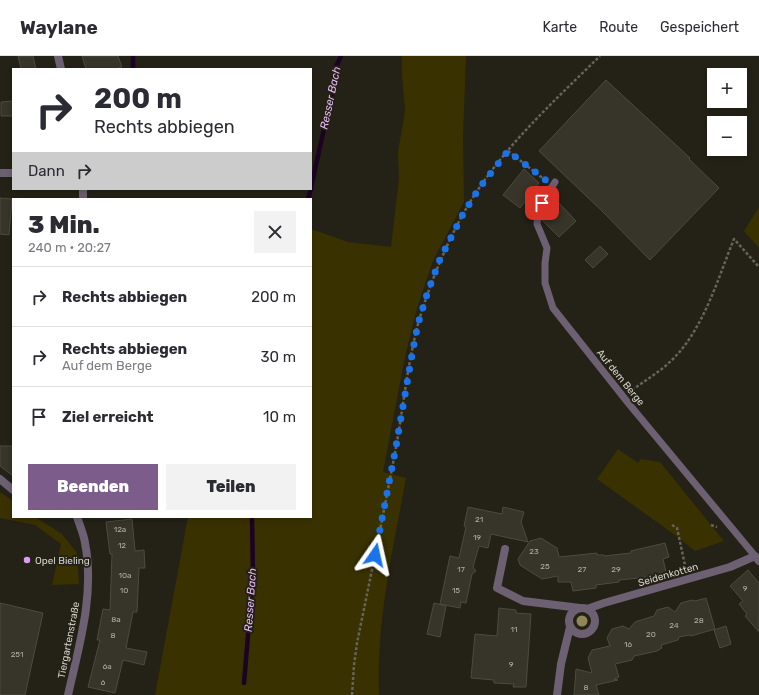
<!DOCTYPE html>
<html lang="de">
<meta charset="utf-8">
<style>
:root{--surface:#fff;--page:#f2f2f3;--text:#2b2b33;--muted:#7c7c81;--line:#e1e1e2;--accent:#7b5c8a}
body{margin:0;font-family:Rubik,sans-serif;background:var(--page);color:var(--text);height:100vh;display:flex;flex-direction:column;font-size:15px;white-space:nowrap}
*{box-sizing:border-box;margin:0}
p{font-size:13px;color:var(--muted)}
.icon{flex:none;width:22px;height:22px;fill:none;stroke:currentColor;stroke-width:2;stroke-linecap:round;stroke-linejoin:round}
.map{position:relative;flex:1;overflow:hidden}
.details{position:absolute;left:12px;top:142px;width:300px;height:320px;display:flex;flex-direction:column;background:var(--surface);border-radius:0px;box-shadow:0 2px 6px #0003}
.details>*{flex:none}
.banner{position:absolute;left:12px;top:12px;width:300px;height:122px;border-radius:0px;box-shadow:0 2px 6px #0003;background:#fff;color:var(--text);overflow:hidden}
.fabs{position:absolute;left:707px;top:12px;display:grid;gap:8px}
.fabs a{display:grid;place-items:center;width:40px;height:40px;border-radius:0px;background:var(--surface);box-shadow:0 2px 6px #0003;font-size:20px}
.pin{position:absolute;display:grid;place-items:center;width:34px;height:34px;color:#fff;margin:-17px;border-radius:8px;box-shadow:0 2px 6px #0006}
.me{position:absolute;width:44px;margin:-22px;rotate:11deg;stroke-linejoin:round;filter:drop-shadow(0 0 3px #0008)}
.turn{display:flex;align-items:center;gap:14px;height:84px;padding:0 16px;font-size:18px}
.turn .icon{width:52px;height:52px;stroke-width:2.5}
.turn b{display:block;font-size:28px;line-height:34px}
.then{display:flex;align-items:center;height:38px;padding:0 16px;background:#0003;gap:8px;font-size:15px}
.round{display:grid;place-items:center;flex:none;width:42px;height:42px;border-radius:0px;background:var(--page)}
.overview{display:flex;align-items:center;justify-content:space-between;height:68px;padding:0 16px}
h1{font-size:24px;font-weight:800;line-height:30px}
.button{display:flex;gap:8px;margin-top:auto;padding:8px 16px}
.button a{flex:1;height:46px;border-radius:0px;background:var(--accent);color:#fff;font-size:16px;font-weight:800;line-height:46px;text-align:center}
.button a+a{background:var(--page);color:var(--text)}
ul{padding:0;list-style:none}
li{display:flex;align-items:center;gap:12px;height:60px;padding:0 16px;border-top:1px solid var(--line)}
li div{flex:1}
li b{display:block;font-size:15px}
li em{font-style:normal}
header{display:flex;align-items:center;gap:24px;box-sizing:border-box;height:56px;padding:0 20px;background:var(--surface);border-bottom:1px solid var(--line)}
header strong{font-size:19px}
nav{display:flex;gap:22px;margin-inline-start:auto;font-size:14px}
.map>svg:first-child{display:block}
.green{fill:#3a3100}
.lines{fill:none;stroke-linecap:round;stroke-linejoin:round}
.stream{stroke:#1c0324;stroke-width:4.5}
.building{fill:#373529;stroke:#4d4a3e}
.path{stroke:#66645a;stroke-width:2.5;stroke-dasharray:3 2;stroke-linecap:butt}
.service{stroke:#6d6072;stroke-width:7}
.minor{stroke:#6d6072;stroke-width:8}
.tree{fill:#918756}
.route{stroke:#1a73e8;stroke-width:7;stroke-dasharray:0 12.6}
.poi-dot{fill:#dc99f5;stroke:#242116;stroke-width:1.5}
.labels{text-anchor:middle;stroke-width:4;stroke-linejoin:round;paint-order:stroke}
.number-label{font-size:8px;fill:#aeaca3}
.street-label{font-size:10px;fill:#d5d3cc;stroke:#242116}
.poi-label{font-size:10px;fill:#d5d3cc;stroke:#242116;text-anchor:start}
.water-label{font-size:11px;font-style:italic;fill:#e7b8f9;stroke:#242116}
</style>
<header>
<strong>Waylane</strong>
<nav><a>Karte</a><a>Route</a><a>Gespeichert</a></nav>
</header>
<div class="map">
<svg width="759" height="639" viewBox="0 0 759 639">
<rect width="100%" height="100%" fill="#242116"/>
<path class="green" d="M402,0h64l-3,80 1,66 -31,59 -16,47 -12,49 -22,115 23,6c-13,71 -30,144 -27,217h-224l33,-178h123v-288l37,13 43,5 8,-69 -1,-26 7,-41 -3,-36z
M759,151v41l-15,-17z
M618,393l20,14 3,-4 19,3 64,79 -29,10 -16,-13 -82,-59z
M0,436l13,9v16h22l27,17 15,19 2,31 -27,1 9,-41 -26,-19 -35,-7z"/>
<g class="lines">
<path class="stream" d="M133,13v-13
M311,131l22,-98 2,-20 6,-13
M308,143l3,-10
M244,627l9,-107 -1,-59"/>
</g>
<path class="building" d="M18,0h15l3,13h-15z
M82,0h36l4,11 -7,2h-29z
M606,24l84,78 -1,1 30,29 -69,72 -47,-48 -64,-61z
M13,45v15h-12v-14z
M524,113l15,14 -19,25 -17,-13z
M0,142l12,1 -3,36 -9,-1z
M559,147l17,18 -17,16 -17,-17z
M600,190l8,8 -15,14 -8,-8z
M0,390h13v30l-13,-10z
M468,451l34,7 1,-7 21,5 -3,10 7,20 -37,-8 -3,14 -9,-2 -6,21 3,4 -4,3 -6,29 -5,-1 -1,6 -20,-4 10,-48 9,2 7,-31 -2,-1z
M132,463l3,32 9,-1 1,18h-6l-2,44h-4l-7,36 21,4 -3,13 -21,-5 -8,33 -27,-6 12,-47h-3l6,-31 7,1 2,-56h-2l-4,-32z
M541,482l16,10 2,9 38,-4v2h7v1l27,-3v-2l34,-8 4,14 -6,2 3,13 -6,1 1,2 -12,2 -30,3v2l-23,3v3l-23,3 -2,-9h-13v-6l-16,3 -22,-14 -2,-6 12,-18z
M748,514l11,13v49l-14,-16 2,-2 -8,-10 4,-3 -13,-15z
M706,542l9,31 -24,7 -2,-1 -10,2 -1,3 -17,5 1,3 -5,3 -23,5 -2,4 -17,4 4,13 -5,2 4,1 -22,5 3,10h-25l2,-26 16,4 -4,-15 4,-8 18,-4 -3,-8 5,-9 11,-3 6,3 6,-7 19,-6 3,-6 11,-3 7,5 6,-9 11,-3 3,1z
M0,547l43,10 -18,82h-25z
M434,547l12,3 -6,31 -13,-3z
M499,552l17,2v3l15,1 -5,73h-13l1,-3 -20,-1v-3l-23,-2 4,-44 22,2z
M726,570l5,18 -11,4 -6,-18z"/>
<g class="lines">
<path class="path" d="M508,95l37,29
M632,334c14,-10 29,-19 41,-31 31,-31 45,-81 61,-120l25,28
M672,469l5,3 9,42
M711,469l6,2
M352,639l2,-30 3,-22c13,-63 26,-127 38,-190 8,-43 12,-87 23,-129 11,-38 26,-75 45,-110 34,-61 87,-109 137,-158"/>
<path class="service" d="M555,126l-13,21 -4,11 -1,10 10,24 -2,15v20l8,25 76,96 126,152"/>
<path class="minor" d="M58,0l3,13
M0,117h13
M83,133v10
M0,423l13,11
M505,493l-8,39 26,13 57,7
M569 565a13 13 0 1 1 26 0a13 13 0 1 1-26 0Z
M587,553l17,-6 126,-36 25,-11 4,5
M68,639c11,-49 27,-101 17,-152 -1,-8 -5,-17 -8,-26
M557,639l4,-31 9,-37"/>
</g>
<circle class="tree" cx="582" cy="565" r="5.5"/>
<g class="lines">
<path class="route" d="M375,499l20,-103 18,-103 5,-25 9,-30 13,-35 23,-45 17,-27 28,-36 44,34 -10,18"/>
</g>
<circle class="poi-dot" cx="27" cy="504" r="4"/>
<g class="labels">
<g class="number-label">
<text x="479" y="466">21</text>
<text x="120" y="476">12a</text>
<text x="477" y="484">19</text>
<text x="122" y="492">12</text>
<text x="534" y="498">23</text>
<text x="545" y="513">25</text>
<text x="461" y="516">17</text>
<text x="582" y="516">27</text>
<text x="616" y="516">29</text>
<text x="125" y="522">10a</text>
<text x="745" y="535">9</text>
<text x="124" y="537">10</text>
<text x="456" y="537">15</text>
<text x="116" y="566">8a</text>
<text x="699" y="567">28</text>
<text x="674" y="572">24</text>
<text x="514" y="576">11</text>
<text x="651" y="581">20</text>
<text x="113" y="582">8</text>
<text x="628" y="591">16</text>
<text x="17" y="601">251</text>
<text x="511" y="611">9</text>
<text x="107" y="613">6a</text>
<text x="103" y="629">6</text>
<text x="586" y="634">8</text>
</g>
<g class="street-label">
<text transform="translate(621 321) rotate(51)" y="4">Auf dem Berge</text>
<text transform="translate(668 518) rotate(-16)" y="4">Seidenkotten</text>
<text transform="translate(68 584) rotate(-79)" y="4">Tiergartenstraße</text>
</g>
<g class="poi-label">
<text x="35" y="508">Opel Bieling</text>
</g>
<g class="water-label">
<text transform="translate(330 42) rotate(-78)" y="4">Resser Bach</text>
<text transform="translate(250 544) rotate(-86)" y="4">Resser Bach</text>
</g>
</g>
</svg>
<div class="fabs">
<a>+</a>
<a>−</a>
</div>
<div class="pin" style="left:542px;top:147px;background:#d93025"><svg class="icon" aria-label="arrive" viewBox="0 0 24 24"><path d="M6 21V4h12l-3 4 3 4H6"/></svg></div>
<svg class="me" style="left:375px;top:499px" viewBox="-20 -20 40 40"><path d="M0-17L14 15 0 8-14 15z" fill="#1a73e8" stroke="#fff" stroke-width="4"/></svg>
<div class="banner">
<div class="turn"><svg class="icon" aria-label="right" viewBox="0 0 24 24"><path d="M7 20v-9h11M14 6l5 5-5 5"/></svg><div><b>200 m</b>Rechts abbiegen</div></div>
<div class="then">Dann<svg class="icon" aria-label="right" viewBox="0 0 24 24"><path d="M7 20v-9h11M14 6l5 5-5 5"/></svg></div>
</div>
<section class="details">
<div class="overview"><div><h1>3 Min.</h1><p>240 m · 20:27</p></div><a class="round"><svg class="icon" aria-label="close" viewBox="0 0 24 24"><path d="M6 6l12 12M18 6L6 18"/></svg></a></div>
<ul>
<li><svg class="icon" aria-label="right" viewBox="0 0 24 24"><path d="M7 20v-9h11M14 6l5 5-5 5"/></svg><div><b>Rechts abbiegen</b></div><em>200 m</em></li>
<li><svg class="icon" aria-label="right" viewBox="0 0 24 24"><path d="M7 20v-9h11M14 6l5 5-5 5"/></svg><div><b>Rechts abbiegen</b><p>Auf dem Berge</p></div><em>30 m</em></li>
<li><svg class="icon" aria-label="arrive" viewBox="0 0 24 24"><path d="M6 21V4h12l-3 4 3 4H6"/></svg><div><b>Ziel erreicht</b></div><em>10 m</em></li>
</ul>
<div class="button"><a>Beenden</a><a>Teilen</a></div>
</section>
</div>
